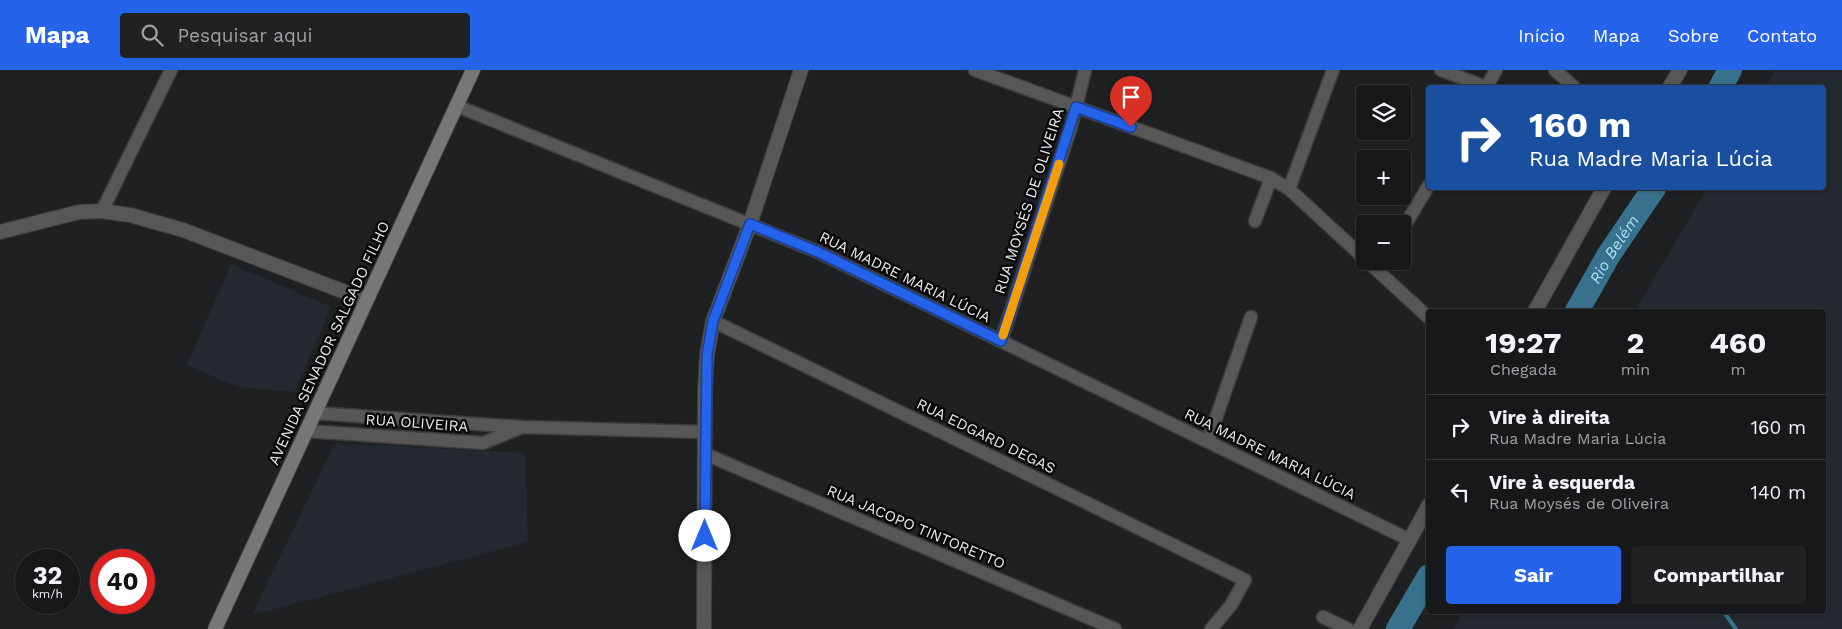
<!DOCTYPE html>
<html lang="pt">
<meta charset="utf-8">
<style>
:root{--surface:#16181a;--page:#1f2123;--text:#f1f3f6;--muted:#9ea0a2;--line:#353739;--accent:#2563eb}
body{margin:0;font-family:"Work Sans",sans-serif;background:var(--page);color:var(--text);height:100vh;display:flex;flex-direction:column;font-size:19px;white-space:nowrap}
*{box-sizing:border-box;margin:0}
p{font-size:16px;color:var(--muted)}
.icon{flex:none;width:28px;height:28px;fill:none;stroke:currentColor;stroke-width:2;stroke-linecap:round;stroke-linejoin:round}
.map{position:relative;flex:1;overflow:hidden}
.drawer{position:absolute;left:1426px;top:239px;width:400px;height:305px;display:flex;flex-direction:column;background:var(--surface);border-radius:5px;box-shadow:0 1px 4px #0004,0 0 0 1px var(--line)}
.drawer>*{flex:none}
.hud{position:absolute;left:1426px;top:15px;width:400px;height:105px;border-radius:5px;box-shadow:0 1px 4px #0004,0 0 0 1px var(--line);background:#1a4fa0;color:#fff;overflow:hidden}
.controls{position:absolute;left:1356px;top:15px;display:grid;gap:10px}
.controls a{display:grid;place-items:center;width:55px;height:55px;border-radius:5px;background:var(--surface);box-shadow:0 1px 4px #0004,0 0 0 1px var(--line);font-size:25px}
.speed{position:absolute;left:15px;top:479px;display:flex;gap:10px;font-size:25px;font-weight:700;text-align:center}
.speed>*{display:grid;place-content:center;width:65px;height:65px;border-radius:50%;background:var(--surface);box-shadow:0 1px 4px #0004,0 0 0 1px var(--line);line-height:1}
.speed small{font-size:12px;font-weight:400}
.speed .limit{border:8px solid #d22;background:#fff;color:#111}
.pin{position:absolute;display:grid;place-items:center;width:42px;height:42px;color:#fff;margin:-51px -21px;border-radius:50% 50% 50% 0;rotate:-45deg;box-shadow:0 0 5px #0007}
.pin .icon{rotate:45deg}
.me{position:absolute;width:55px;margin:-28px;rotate:0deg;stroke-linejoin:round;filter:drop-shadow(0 0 4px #0008)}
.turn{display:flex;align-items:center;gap:18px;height:105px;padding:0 20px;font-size:22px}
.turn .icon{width:65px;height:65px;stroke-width:2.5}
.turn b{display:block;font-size:35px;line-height:42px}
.eta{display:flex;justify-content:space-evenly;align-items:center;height:85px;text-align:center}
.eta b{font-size:30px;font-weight:700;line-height:35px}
.primary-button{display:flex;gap:10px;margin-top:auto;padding:10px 20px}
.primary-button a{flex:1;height:58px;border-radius:5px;background:var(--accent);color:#fff;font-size:20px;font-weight:700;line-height:58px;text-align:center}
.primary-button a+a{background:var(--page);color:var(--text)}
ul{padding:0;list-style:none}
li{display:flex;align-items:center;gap:15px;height:65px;padding:0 20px;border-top:1px solid var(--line)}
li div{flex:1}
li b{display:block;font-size:19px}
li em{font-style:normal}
header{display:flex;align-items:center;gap:30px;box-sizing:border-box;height:70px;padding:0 25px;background:var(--accent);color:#fff}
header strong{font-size:24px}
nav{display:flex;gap:28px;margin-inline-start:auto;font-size:18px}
.search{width:350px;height:45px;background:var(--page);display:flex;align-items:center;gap:12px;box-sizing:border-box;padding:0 18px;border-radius:5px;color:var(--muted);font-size:19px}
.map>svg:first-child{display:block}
.built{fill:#24292f}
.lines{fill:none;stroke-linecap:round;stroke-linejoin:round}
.stream{stroke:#38718b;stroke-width:4}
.river{stroke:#38718b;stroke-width:24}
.minor-casing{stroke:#3b3c3e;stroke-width:15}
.tertiary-casing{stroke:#3b3c3e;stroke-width:16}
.secondary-casing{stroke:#3b3c3e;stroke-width:16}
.minor{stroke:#585756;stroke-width:12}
.tertiary{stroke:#585756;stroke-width:14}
.secondary{stroke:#787775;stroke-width:14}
.route-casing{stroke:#184099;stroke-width:12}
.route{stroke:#2563eb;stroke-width:9}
.slow{stroke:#f59e0b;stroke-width:9}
.labels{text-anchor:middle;stroke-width:5;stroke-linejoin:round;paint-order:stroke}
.street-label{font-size:15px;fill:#eaebec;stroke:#09090a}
.water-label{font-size:16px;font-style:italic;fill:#acdef7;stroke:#09090a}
</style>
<header>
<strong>Mapa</strong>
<div class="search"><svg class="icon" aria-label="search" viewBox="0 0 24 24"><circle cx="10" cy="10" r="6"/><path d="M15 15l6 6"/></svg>Pesquisar aqui</div>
<nav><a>Início</a><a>Mapa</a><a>Sobre</a><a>Contato</a></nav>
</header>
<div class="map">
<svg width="1842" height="559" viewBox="0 0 1842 559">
<rect width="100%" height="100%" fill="#1e2022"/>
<path class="built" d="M1776,0h66v559h-389l10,-18h361v-300h-189l72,-123h117v-100l-58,-1z
M231,194l100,43 -36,85 -58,-5 -50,-22z
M335,373l190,10 3,89 -276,73z"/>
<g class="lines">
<path class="stream" d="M1723,541l13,18"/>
<g class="river">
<path d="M1720,18l10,-18"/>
<path id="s1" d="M1577,241l31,-55 46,-68"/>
<path d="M1398,559l31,-53"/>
</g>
<g class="minor-casing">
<path id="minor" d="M975,0l296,108 18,11 76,70
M1441,0l45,17
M1555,0l20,18
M1486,18l10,-18
M457,36l361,146 592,288
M1289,119l44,-119
M102,141l69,-141
M1255,151l16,-43
M1402,160l27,-45
M1367,191l62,57
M713,251l532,259 -14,25 -20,24
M1001,271l70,-214 14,-57
M314,343l208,14 183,5
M306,361l177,12 37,-15
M1208,371l43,-124
M705,384l410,175
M1323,547l25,12"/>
</g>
<g class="tertiary-casing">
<path id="tertiary" d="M1669,18l11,-18
M0,162l79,-20 23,-1 28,4 53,15 183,70
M1535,241l69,-123
M704,559l1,-239 2,-35 6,-34 37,-97 51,-154
M1360,559l69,-124"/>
</g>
<g class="secondary-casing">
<path id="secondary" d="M215,559l258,-559"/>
</g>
<use href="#minor" class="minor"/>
<use href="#tertiary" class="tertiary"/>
<use href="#secondary" class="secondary"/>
</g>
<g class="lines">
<g class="route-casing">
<path id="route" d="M705,466l2,-181 6,-34 37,-97 68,28 183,89 75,-234 55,20"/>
</g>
<use href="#route" class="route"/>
<path class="slow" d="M1003,265l56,-171"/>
</g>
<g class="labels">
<g class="street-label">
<text transform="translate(1029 131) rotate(-72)" y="5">RUA MOYSÉS DE OLIVEIRA</text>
<text transform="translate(905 207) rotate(26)" y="5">RUA MADRE MARIA LÚCIA</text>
<text transform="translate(329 273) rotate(-65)" y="5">AVENIDA SENADOR SALGADO FILHO</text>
<text transform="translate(417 353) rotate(4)" y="5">RUA OLIVEIRA</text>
<text transform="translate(986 366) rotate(26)" y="5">RUA EDGARD DEGAS</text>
<text transform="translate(1270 384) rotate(26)" y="5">RUA MADRE MARIA LÚCIA</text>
<text transform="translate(916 457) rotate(23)" y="5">RUA JACOPO TINTORETTO</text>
</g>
<g class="water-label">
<text dy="6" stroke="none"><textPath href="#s1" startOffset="72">Rio Belém</textPath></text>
</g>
</g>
</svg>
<div class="controls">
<a><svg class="icon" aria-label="layers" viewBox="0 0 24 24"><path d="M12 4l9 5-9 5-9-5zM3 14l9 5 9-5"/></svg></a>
<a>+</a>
<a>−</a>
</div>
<div class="speed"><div>32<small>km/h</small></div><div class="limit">40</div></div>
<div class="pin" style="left:1131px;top:57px;background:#d93025"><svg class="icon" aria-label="arrive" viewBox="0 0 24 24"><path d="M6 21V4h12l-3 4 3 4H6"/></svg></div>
<svg class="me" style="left:705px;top:466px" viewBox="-20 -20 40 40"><circle r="19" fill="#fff"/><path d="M0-13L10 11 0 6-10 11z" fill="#2563eb"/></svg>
<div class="hud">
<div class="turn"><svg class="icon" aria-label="right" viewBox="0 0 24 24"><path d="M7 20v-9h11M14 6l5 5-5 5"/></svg><div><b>160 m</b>Rua Madre Maria Lúcia</div></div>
</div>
<section class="drawer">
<div class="eta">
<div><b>19:27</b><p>Chegada</p></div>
<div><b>2</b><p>min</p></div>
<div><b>460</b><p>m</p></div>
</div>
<ul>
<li><svg class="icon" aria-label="right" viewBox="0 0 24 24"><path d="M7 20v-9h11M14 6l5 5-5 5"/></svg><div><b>Vire à direita</b><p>Rua Madre Maria Lúcia</p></div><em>160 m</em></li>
<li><svg class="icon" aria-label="left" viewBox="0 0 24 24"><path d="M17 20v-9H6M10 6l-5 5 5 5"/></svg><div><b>Vire à esquerda</b><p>Rua Moysés de Oliveira</p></div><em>140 m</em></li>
</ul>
<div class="primary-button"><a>Sair</a><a>Compartilhar</a></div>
</section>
</div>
